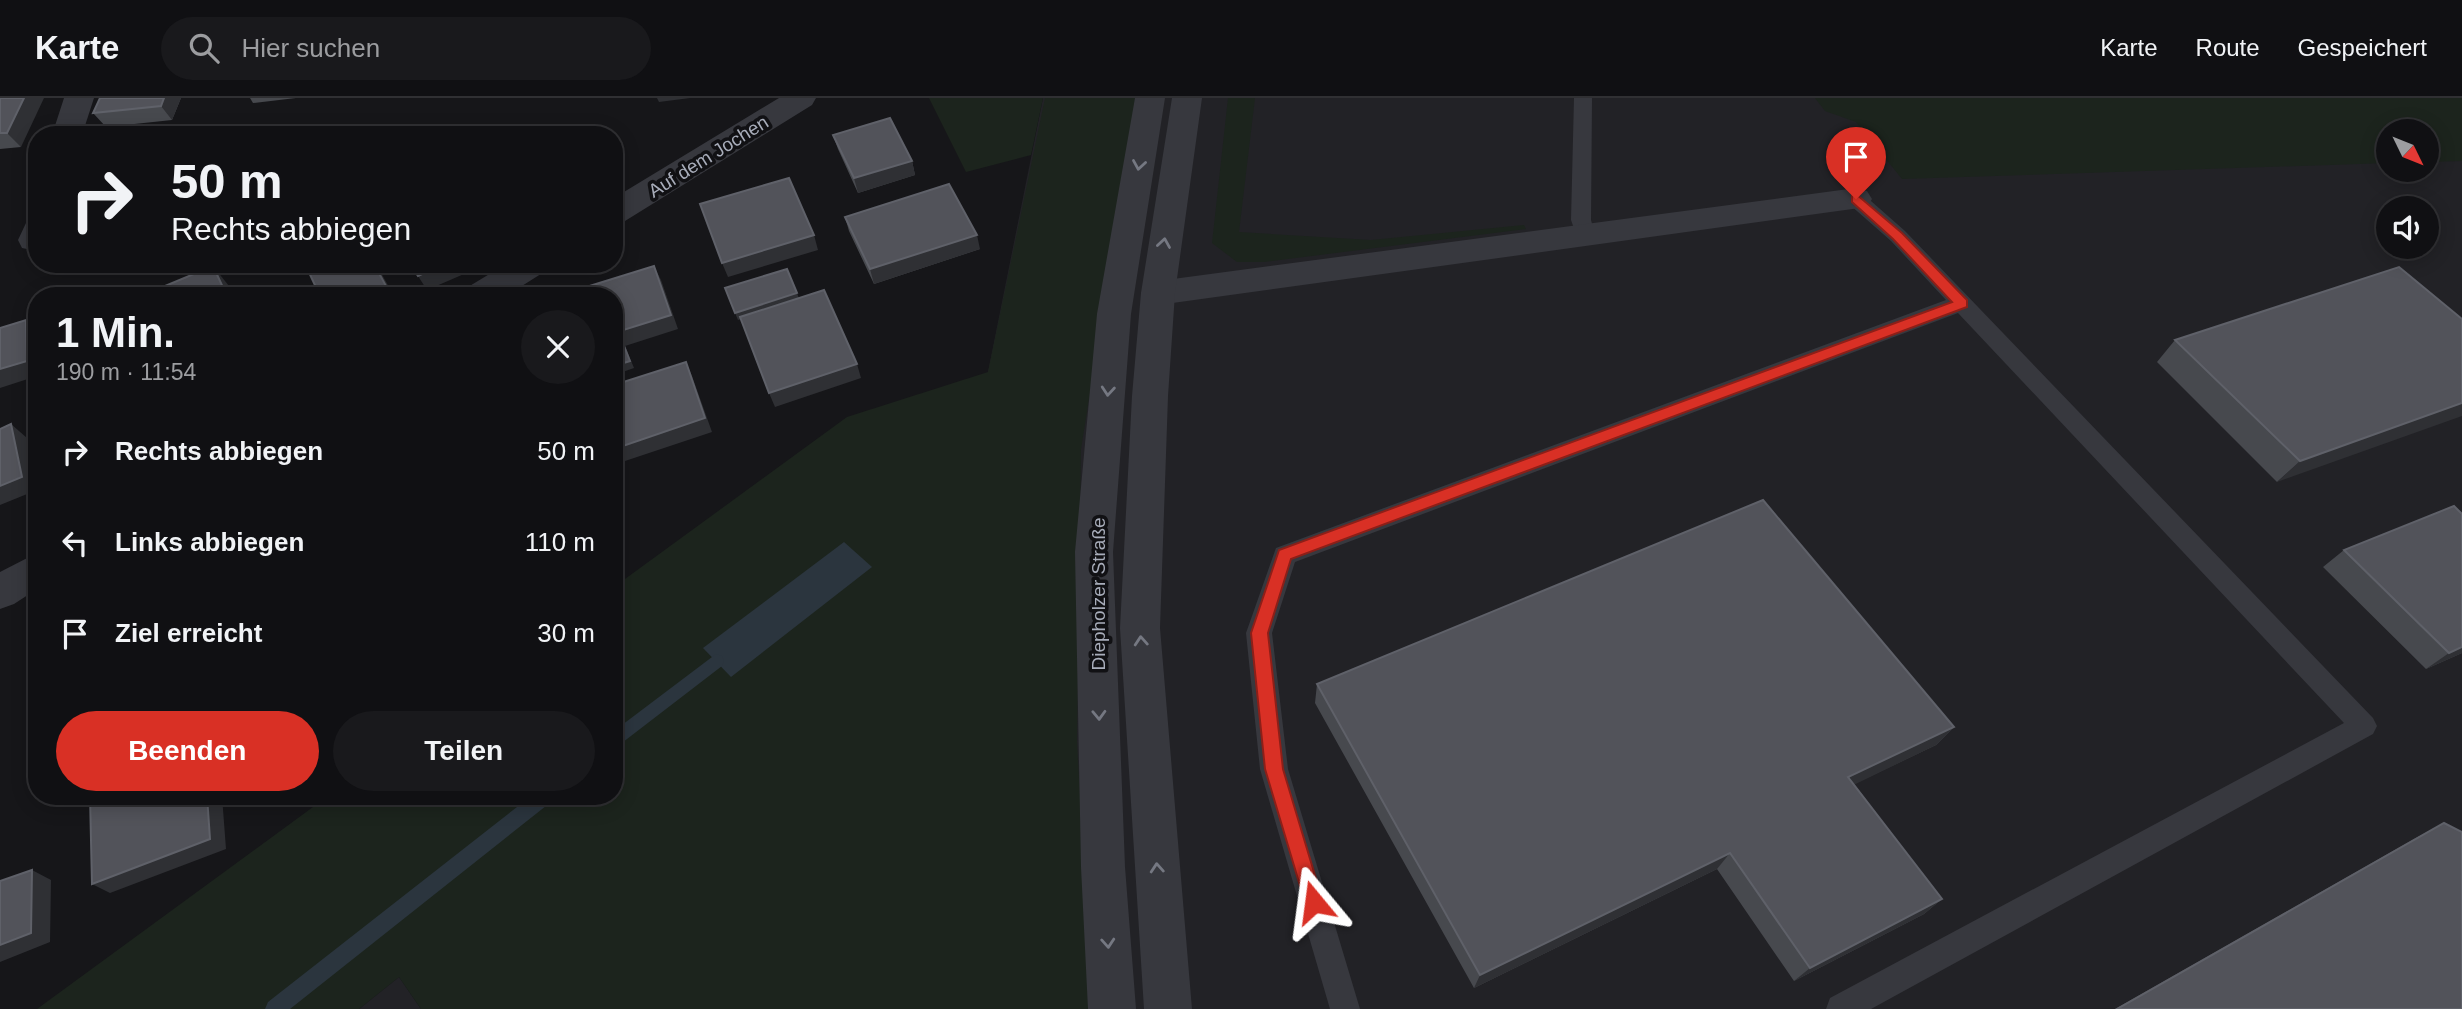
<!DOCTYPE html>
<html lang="de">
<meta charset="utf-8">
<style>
:root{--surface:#101013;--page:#19191c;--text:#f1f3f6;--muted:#9c9da0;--line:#303033;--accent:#d93025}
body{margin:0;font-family:Arial,sans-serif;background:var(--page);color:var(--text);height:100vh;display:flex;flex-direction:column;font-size:26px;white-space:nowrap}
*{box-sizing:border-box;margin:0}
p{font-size:23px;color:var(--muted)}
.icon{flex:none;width:38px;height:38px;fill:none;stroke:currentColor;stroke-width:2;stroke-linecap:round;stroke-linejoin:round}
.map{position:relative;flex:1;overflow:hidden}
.drawer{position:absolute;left:28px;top:189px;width:595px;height:518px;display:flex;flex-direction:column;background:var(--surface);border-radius:28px;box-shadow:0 4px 18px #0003,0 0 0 2px var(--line)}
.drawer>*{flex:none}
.top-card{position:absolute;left:28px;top:28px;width:595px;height:147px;border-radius:28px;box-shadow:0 4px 18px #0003,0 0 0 2px var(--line);background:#101013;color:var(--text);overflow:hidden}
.needle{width:46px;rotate:133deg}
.tools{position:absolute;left:2376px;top:21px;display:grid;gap:14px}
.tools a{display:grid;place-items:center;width:63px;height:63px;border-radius:50%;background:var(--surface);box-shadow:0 4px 18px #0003,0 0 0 2px var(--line);font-size:35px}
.pin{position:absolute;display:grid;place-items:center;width:60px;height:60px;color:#fff;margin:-72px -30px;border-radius:50% 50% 50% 0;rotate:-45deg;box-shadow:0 0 7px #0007}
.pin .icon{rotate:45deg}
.me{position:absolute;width:77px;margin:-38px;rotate:344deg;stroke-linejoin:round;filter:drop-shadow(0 0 5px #0008)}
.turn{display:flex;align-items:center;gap:24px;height:147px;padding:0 28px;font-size:32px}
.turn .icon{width:91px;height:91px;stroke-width:2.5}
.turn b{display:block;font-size:49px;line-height:60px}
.round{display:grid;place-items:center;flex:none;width:74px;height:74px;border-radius:37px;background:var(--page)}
.summary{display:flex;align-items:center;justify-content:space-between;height:119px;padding:0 28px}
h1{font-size:42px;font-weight:700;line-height:52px}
.cta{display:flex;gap:14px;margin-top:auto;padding:14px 28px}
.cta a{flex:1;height:80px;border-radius:42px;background:var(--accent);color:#fff;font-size:28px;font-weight:700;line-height:80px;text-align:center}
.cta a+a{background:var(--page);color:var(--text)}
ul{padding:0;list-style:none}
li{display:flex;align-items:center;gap:21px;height:91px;padding:0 28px}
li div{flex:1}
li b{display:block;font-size:26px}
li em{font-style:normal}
header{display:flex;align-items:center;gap:42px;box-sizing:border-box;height:98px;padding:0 35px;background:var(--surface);border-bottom:2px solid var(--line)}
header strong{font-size:33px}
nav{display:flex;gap:38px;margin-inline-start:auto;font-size:24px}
.search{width:490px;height:63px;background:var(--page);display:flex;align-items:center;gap:18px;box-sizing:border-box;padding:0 24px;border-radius:38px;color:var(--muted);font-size:26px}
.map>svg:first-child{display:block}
.built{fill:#222226;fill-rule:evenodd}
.green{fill:#1c241d}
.water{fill:#2b353e}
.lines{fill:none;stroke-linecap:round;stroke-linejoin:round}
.stream{fill:#2b353e;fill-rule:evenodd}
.service{fill:#37383e;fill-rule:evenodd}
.minor{fill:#37383e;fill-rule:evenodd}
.tertiary{fill:#37383e;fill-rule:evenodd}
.wall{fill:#47494e}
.shaded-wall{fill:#2f3034}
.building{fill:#52535a;stroke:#5f6169;stroke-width:2}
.oneway{stroke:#757882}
.route{fill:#d93025;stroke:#8d1f18;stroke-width:2}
.labels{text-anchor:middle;stroke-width:7;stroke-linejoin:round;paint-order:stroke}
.street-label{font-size:19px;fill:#a8adba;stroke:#111114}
</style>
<header>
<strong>Karte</strong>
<div class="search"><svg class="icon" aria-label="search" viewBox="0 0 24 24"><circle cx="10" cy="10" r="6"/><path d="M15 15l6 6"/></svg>Hier suchen</div>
<nav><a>Karte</a><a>Route</a><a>Gespeichert</a></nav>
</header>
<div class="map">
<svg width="2462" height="911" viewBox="0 0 2462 911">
<rect width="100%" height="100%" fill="#161619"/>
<path class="built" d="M1043,0h1419v911h-1494l20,-637zM2389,33h38v39h-38zM2389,110h38v39h-38z
M399,879l22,32h-62z"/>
<path class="green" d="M929,0h114l-12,57 -65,17z
M1045,0h92l-56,351 -4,293 15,267h-671l-22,-32 -40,32h-322l291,-213h286v-209l233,-170 141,-45z
M1228,0h27l-16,134 132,8 153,-15 2,4 -262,33h-27l-25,-19z
M1815,0h647v63l-35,1v-31h-38v32l-487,16 -46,-57 -31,-11z"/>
<path class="water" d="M844,444l28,25 -141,110 -28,-29z"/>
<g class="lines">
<path class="stream" d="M716,556l6,2 2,5 -2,5 -108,83v-18z
M531,698h23l-3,6 -261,207h-25l3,-7z"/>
<path class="service" d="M1574,0h18l-1,122 4,15 -3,5 -7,2 -7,-2 -7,-20z
M1856,94l7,2 42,37 468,487 4,8 -4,8 -502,275h-45l4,-11 514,-275 -386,-410 -663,249 -23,71 16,136 72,240h-30l-70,-240 -14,-136 30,-85 670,-248 -55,-59 -42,-37 -3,-5 3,-5z"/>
<path class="minor" d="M64,0h30l-12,37h-30z
M779,0h37l-4,7 -187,116 -11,3v-26z
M1856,90l11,3 5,8 -5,8 -709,98 -12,-3 -5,-9 5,-9 12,-3z
M37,122v31l-15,-3 -4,-8 8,-17z
M506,166h42l-4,8 -38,24h-43l5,-9z
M37,455v36l-23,15 -14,5v-37z"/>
<path class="tertiary" d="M1135,0h30l-34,216 -18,238 12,315 11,142h-48l-7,-142 -6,-315 22,-238z
M1172,0h30l-27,195 -7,103 -8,232 32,381h-48l-24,-381 12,-232 9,-103z"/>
</g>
<path class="wall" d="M0,0l21,49 -21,2z
M181,0l-9,22 -66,7 -13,-14z
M250,0h46l-43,5z
M833,37l79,26 3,14 -57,18 -20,-44z
M845,119l135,32 -106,35 -25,-53z
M2462,221l-185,163 -120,-120 18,-22z
M2344,452l118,103 -36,16 -103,-102z
M1317,586l637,43 -18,18 -82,39 88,115 -18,15 -130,67 -77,-112 -243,119 -159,-285z
M2444,725l18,186h-347l299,-170z"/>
<path class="shaded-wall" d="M24,0h20l-23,49 -14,-14z
M164,0h17l-9,22 -11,-14z
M657,0h33l-31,4z
M912,63l3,14 -57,18 -4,-15z
M814,137l4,15 -90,27 -6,-14z
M977,137l3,14 -106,35 -4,-15z
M374,166h2l18,32h-31z
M444,166h14l6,10 -37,16 -9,-14z
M213,168l16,20 5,10h-7z
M654,168l7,14 17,49 -53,17 9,22 -20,7v-42z
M797,195l3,8 -62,19 -3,-7z
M26,222l11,10v46l-37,12v-19z
M686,264l6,14 20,56 -87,29 -8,-13z
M857,266l4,14 -86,29 -6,-14z
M2462,305v13l-185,66 23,-21z
M11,326l16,14 10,47v5l-37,15v-19z
M2462,549v6l-36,16 23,-16z
M1954,629l-18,18 -103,50 15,-18z
M207,698h15l4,53 -116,44 -18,-9z
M1730,755l-13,16 -243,119 6,-13z
M32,772l19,10 -1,62 -50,20v-17z
M1942,801l-18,15 -130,67 16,-13z"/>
<path class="building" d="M0,0h24l-17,35h-7z
M100,0h64l-3,8 -68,7z
M890,20l22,43 -58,17 -21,-43z
M242,31l-2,6h-41z
M789,80l25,57 -92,28 -22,-59z
M949,86l28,51 -107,34 -25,-52z
M311,166h63l12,22 -23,10h-43l-14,-30z
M410,166h34l-26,12z
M213,168l14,30h-86z
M654,168l17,49 -57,18v-37h-32l-2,-7z
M2399,169l63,52v84l-162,58 -125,-121z
M787,171l10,24 -62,20 -10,-25z
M824,192l33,74 -88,29 -29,-76z
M26,222l1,41 -27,8v-41z
M621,240l9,23 -16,5v-26z
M686,264l19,56 -88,30 -3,-8v-55z
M11,326l11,53 -22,9v-57z
M1763,402l191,227 -106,50 94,122 -132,69 -80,-115 -250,122 -163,-291z
M2454,408l8,8v133l-13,6 -105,-103z
M90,698h117l3,43 -118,45z
M2444,725l18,9v177h-345z
M32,772l-1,63 -31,12v-64z"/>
<defs><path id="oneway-chevron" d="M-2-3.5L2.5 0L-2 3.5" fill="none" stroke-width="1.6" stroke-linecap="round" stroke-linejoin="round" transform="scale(1.75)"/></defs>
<g class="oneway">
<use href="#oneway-chevron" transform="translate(1139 67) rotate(99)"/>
<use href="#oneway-chevron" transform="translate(1164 145) rotate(-81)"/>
<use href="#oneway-chevron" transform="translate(1108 293) rotate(95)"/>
<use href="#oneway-chevron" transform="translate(1141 543) rotate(-94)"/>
<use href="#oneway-chevron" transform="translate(1099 617) rotate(88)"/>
<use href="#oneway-chevron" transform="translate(1157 770) rotate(-94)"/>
<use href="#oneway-chevron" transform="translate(1108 845) rotate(86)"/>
</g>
<path class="route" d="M1856,96l46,39 65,67v7l-676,252 -23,74 15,136 40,133 -3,7 -6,3 -7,-3 -42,-140 -14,-136 28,-83 673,-248 -59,-63 -41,-37v-6z"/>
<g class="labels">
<g class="street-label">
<text transform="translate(708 58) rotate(-32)" y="7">Auf dem Jochen</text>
<text transform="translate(1098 496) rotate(-90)" y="7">Diepholzer Straße</text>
</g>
</g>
</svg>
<div class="tools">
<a><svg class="needle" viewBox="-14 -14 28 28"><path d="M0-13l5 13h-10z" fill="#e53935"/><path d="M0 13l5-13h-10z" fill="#9c9da0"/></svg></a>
<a><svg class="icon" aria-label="sound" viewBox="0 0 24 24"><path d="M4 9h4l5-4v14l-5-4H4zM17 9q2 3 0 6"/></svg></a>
</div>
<div class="pin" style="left:1856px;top:101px;background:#d93025"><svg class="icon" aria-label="arrive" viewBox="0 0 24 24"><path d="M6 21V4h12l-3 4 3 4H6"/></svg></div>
<svg class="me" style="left:1314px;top:804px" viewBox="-20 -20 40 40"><path d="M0-17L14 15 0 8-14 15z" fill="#d93025" stroke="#fff" stroke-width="4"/></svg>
<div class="top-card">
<div class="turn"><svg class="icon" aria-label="right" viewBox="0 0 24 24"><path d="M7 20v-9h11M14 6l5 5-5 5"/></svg><div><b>50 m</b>Rechts abbiegen</div></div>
</div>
<section class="drawer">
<div class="summary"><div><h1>1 Min.</h1><p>190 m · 11:54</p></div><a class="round"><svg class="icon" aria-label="close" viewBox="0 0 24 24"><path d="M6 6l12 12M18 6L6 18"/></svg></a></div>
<ul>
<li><svg class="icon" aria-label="right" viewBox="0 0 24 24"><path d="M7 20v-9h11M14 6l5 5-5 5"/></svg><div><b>Rechts abbiegen</b></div><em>50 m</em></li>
<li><svg class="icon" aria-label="left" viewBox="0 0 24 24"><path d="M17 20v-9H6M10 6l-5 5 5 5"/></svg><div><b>Links abbiegen</b></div><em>110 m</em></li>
<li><svg class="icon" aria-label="arrive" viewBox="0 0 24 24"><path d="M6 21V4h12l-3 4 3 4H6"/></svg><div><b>Ziel erreicht</b></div><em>30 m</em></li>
</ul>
<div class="cta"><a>Beenden</a><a>Teilen</a></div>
</section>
</div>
